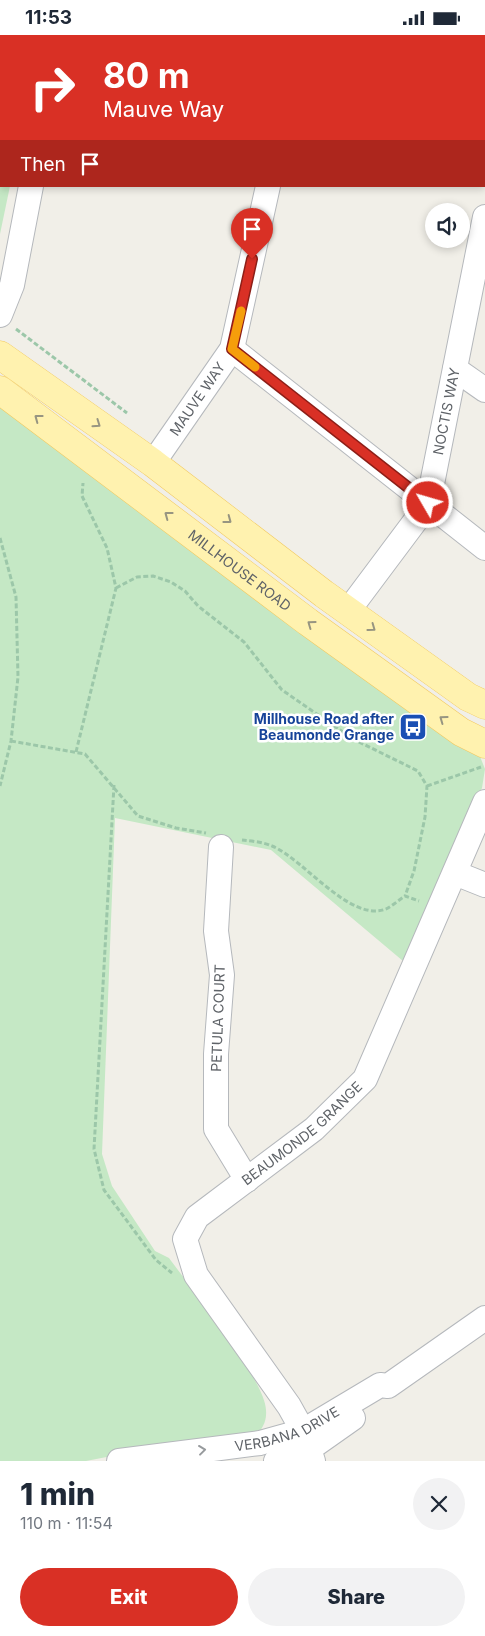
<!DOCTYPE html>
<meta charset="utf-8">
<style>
:root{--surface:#fff;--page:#f2f2f3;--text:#1f2937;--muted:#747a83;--accent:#d93025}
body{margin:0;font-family:Inter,sans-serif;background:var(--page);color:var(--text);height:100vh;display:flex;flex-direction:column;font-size:19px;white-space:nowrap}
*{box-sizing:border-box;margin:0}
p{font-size:16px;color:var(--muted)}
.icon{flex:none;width:28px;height:28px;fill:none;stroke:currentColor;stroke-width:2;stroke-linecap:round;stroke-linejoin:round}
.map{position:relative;height:1426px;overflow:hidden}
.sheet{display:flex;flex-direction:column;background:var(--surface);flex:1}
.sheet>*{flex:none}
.guide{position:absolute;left:0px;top:0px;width:485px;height:152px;box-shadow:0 2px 8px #0003;background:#d93025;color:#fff;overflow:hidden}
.buttons{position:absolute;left:425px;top:168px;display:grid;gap:10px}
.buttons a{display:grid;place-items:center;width:45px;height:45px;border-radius:50%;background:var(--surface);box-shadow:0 2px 8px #0003;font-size:25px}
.pin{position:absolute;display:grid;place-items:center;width:42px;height:42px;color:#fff;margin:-51px -21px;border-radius:50% 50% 50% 0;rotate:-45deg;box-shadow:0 0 5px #0007}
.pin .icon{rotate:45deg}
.me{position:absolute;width:55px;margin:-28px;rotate:308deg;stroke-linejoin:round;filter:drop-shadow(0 0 4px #0008)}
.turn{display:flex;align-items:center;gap:18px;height:105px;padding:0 20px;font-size:22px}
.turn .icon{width:65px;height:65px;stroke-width:2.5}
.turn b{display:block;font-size:35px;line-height:42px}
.then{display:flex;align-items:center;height:48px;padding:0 20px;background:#0003;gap:10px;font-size:19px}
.round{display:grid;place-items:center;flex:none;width:52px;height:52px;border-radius:26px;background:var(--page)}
.headline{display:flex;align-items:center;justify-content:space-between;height:85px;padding:0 20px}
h1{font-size:30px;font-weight:800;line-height:38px}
.primary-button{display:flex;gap:10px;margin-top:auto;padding:10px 20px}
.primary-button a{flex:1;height:58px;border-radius:30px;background:var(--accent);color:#fff;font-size:20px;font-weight:800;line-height:58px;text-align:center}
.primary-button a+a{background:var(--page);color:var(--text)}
.status{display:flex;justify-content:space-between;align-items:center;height:35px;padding:0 25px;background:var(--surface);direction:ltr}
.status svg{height:14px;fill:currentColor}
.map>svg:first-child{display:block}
.green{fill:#c5e8c5}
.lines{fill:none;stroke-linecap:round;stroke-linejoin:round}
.minor-casing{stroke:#b5b8bc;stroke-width:26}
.major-casing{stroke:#f2c960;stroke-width:29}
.path{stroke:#9cc7a9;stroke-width:3;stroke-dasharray:5 2.5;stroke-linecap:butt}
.minor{stroke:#fff;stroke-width:24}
.major{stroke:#fff2af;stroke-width:28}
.oneway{stroke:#979581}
.oneway2{stroke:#979a9d}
.route-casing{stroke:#8d1f18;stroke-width:12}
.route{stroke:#d93025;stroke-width:9}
.slow{stroke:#f59e0b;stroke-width:9}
.labels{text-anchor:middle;stroke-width:5;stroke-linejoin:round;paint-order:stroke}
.street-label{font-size:14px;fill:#5f6368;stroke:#fff}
.transit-label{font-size:14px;font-weight:bold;fill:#164399;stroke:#fff;text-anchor:end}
</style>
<div class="status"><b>11:53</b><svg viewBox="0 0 49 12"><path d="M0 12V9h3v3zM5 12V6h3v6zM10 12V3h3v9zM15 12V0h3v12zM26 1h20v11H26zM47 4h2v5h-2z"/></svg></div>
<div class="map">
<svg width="485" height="1426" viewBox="0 0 485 1426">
<rect width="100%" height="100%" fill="#f1efe8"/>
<path class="green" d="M0,0h38l-37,1v150h9l-10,48z
M0,366l479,353 6,15 -3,19 -79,173 -132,-111 -156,-32 -13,336 10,32 43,65 14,7c21,29 96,121 97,152 1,12 -4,19 -11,27l-133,17 -36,7h-86z"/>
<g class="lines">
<g class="minor-casing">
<g id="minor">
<path d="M338,0l6,1"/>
<path d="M61,1v-1"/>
<path d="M302,1v-1"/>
<path d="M484,33h1"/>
<path d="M0,280l12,-30 19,-99"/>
<path d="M232,314l253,199"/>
<path d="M455,334l30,21"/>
<path id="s1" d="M153,428l79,-114 36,-163"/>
<path id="s2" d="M348,576l80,-107 57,-287"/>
<path d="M221,812l-5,84 6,44 -6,79v75l31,51"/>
<path d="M455,838l30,12"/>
<path id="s3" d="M119,1426l141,-18 43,-12 77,-46 8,1 97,-68"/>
<path d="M276,1426l33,-12 44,-31"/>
<path id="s4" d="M313,1426l-10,-30 -14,-25 -93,-131 -11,-36 12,-22 117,-88 51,-50 120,-277"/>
</g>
</g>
<g class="major-casing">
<g id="major">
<path d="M0,320l153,108 171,131 144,103 17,8"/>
<path id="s5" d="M0,355l308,232 153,110 24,12"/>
</g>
</g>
<path class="path" d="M415,0l7,1
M0,4l1,-4
M0,69l1,2
M16,294l111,84
M0,503l16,59 2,80 -7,64 -11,45
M116,553l21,-11 16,-1 18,6 14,9 13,15 46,36 38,48 71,49 65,32 9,15 -2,31 -11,54 -9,25
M11,706l74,13 53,62 38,12 30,5
M76,717l40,-164 -9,-40 -25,-52 1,-13
M114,750l-20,364 10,41 52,70 16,13
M427,751l54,-19
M242,805c9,1 21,2 30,6 32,13 78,77 114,63 6,-3 13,-9 19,-13l14,5"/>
<use href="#minor" class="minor"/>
<use href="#major" class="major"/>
</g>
<defs><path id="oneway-chevron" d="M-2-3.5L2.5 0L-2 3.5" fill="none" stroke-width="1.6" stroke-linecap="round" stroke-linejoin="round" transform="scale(1.25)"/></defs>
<g class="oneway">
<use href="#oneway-chevron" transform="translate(38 383) rotate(-143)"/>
<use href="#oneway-chevron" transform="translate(97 389) rotate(35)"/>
<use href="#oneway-chevron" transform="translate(168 480) rotate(-143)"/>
<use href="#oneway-chevron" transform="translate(228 485) rotate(37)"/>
<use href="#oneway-chevron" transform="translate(311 589) rotate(-144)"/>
<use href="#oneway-chevron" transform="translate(372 593) rotate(36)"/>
<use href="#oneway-chevron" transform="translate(443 684) rotate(-144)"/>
</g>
<use class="oneway2" href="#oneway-chevron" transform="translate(202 1415) rotate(-7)"/>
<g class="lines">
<g class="route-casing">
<path id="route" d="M252,224l-20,90 196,154"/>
</g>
<use href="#route" class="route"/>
<path class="slow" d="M241,276l-9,38 23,18"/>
</g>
<defs>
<g id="bus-square" transform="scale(1.4375)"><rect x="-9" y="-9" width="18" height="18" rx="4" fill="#1a4fb4" stroke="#fff"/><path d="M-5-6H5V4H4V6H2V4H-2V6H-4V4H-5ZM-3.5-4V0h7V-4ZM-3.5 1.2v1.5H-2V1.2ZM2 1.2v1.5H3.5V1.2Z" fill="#fff"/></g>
</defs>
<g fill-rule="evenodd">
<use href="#bus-square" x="413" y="692"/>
</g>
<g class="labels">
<g class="street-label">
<text dy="5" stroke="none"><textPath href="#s1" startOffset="78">MAUVE WAY</textPath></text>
<text dy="5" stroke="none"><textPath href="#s2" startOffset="228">NOCTIS WAY</textPath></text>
<text dy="5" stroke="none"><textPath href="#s5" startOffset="300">MILLHOUSE ROAD</textPath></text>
<text transform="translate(218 983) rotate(-88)" y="5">PETULA COURT</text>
<text dy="5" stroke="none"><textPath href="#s4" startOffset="418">BEAUMONDE GRANGE</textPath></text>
<text dy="5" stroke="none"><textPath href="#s3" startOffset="172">VERBANA DRIVE</textPath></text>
</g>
<g class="transit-label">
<text x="394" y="689">Millhouse Road after<tspan x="394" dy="16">Beaumonde Grange</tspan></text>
</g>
</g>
</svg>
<div class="buttons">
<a><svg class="icon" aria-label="sound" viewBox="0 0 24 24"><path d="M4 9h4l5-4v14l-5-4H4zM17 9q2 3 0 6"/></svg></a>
</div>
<div class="pin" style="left:252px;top:224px;background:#d93025"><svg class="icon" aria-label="arrive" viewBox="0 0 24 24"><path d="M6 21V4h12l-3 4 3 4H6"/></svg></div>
<svg class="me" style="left:428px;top:468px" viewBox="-20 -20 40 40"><circle r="17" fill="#d93025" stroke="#fff" stroke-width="3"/><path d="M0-11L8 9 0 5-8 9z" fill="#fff"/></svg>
<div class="guide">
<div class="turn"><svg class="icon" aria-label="right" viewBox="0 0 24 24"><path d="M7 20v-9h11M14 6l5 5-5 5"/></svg><div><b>80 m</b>Mauve Way</div></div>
<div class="then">Then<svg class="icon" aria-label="arrive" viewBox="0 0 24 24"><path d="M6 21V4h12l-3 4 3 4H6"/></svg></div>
</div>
</div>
<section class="sheet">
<div class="headline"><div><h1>1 min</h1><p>110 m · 11:54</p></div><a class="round"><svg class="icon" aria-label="close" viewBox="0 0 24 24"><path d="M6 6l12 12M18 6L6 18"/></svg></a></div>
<div class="primary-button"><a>Exit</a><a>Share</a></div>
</section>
